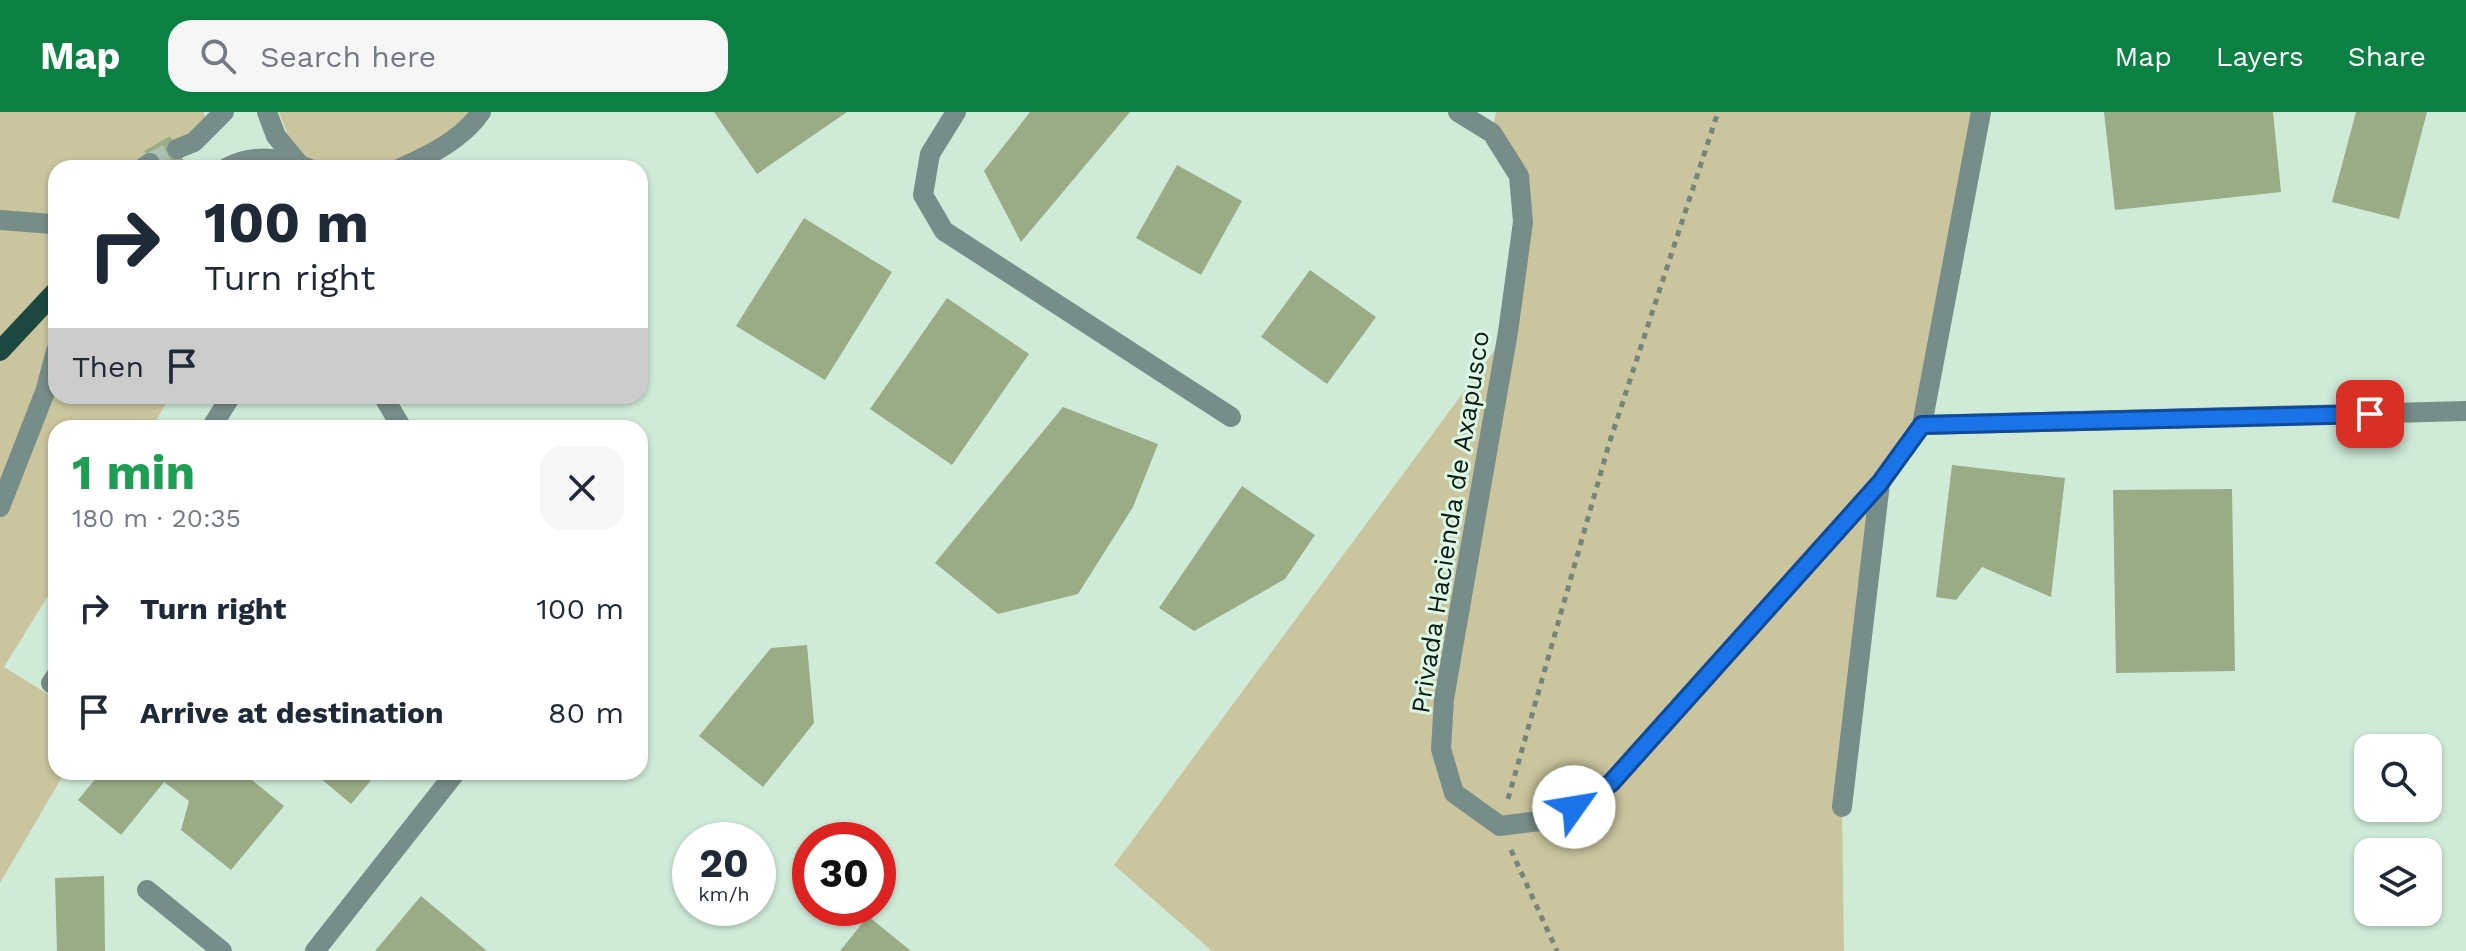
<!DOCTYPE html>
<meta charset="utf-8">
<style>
:root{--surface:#fff;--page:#f6f6f7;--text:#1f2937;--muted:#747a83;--accent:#0b8043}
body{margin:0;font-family:"Work Sans",sans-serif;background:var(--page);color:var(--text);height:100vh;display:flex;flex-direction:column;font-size:30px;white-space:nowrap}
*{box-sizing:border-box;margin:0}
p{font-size:26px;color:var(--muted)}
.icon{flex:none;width:44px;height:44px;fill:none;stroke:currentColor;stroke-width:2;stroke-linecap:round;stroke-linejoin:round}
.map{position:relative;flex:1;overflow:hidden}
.details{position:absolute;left:48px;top:308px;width:600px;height:360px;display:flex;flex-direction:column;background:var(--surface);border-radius:24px;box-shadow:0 2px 6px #0004}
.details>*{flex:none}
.top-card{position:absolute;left:48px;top:48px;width:600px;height:244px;border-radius:24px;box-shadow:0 2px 6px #0004;background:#fff;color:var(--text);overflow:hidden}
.tools{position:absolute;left:2354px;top:622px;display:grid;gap:16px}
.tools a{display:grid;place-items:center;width:88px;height:88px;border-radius:16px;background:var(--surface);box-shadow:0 2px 6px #0004;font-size:40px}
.speed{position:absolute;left:672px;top:710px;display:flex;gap:16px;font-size:40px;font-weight:700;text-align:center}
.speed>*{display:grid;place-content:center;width:104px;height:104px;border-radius:50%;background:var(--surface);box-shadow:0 2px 6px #0004;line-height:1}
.speed small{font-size:20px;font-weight:400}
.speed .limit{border:12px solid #d22;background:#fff;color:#111}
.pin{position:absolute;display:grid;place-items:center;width:68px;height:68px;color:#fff;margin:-34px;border-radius:16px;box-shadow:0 4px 12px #0006}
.me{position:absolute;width:88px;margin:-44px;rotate:58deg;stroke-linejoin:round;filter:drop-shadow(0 0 6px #0008)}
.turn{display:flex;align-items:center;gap:28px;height:168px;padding:0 24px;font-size:36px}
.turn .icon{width:104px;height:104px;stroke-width:2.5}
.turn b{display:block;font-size:56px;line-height:68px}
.then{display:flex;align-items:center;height:76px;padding:0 24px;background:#0003;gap:16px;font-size:30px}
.round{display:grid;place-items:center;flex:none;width:84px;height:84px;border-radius:24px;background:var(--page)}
.head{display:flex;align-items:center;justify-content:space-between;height:136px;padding:0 24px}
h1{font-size:48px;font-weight:700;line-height:60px;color:#1e9e55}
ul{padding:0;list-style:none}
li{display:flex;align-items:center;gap:24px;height:104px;padding:0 24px}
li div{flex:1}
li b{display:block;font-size:30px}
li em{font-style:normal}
header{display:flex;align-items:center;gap:48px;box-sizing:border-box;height:112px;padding:0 40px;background:var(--accent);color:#fff}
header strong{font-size:38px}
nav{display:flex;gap:44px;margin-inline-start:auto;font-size:28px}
.search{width:560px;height:72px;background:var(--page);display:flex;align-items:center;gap:20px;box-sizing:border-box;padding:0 28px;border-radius:24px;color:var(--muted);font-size:30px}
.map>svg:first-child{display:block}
.green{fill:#cac59e}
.building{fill:#9aac86}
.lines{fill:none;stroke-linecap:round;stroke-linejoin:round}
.minor-tunnel{stroke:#a9c1b1;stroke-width:20;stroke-dasharray:20 10;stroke-linecap:butt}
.path{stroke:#738679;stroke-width:5;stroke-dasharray:6 6;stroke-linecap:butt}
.minor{stroke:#778d89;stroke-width:20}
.major{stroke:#1d4842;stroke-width:20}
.route-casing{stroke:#114b97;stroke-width:20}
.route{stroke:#1a73e8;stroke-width:14}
.labels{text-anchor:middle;stroke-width:6;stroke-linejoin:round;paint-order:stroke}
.street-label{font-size:26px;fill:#101a14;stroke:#dcf8e6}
</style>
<header>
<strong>Map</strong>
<div class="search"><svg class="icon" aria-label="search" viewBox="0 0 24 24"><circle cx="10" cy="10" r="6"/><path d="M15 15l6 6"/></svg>Search here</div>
<nav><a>Map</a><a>Layers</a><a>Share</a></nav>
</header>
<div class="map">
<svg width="2466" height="839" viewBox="0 0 2466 839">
<rect width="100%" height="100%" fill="#cfebd8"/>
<path class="green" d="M0,0h203l8,15 -34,22 -7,-13 -26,15 6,12 -7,5h-87v228h115l-20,32h-95v155l-52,84 52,32v73h9l-65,111z
M279,0h202l-85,56h-170l73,-4z
M1496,0h485l-59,313 -42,58 -38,324 2,144h-632l-98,-86 394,-533 11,-156 -27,-43z"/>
<path class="building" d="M714,0h133l-90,62z
M1030,0h100l-109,130 -37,-71z
M2104,0h169l8,80 -166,18z
M2356,0h71l-28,107 -67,-17z
M170,24l18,32h-35l-9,-17z
M1177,53l65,36 -41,74 -65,-37z
M804,106l88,54 -67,108 -89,-54z
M1310,158l66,47 -49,67 -66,-47z
M947,186l82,56 -77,111 -82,-56z
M1063,295l95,37 -25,63 -55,87 -80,20 -63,-51z
M1952,353l113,13 -14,119 -69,-30 -26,33 -20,-3z
M1242,374l73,49 -30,44 -91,52 -35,-23z
M2232,377l3,182 -119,2 -3,-183z
M807,533l7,78 -51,64 -64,-51 72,-88z
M101,660h141l42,34 -53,64 -50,-40 8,-29 -25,-19 -43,53 -43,-35z
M313,660h65l-27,32z
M104,764l1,75h-48l-2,-73z
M421,784l66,55h-112z
M868,804l43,35h-71z"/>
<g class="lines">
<path class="minor-tunnel" d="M150,51l27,-14"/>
<path class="path" d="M1508,687l101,-355 109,-332
M1511,738l46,101"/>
<path class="minor" d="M267,0l9,24 23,28
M956,0l-26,42 -7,41 21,36 287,186
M1458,0l34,21 27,43 4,46 -15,110 -64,367 -3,50 13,44 46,33 55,-7 56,-36 269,-300 42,-58 544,-14
M177,37l17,-7 30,-30
M143,56l7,-5
M226,56c26,-14 55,-11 82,0
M401,56c29,-13 62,-29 80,-56
M0,108l52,4 4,-2
M383,284l19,32
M1922,313l59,-313
M211,316l20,-32
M0,395l45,-115 11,-41
M51,571l5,-7
M1842,695l38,-324
M147,778l75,61
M315,839l141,-179"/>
<path class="major" d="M0,239l56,-60"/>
</g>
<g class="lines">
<g class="route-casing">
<path id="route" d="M1574,695l37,-24 269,-300 42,-58 448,-11"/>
</g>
<use href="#route" class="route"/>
</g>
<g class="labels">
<g class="street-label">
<text transform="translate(1450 410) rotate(-81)" y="9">Privada Hacienda de Axapusco</text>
</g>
</g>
</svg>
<div class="tools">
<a><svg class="icon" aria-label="search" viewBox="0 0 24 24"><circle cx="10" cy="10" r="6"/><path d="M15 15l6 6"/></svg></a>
<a><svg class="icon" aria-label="layers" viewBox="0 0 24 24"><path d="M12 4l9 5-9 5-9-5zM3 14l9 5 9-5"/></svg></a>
</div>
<div class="speed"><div>20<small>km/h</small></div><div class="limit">30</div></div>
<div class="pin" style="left:2370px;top:302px;background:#d93025"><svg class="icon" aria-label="arrive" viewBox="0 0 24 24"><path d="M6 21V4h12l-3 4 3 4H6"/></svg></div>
<svg class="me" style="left:1574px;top:695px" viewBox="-20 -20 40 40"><circle r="19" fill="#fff"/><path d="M0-13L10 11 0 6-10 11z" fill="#1a73e8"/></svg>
<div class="top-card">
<div class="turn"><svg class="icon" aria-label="right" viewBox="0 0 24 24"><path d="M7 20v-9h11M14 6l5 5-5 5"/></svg><div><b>100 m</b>Turn right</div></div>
<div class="then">Then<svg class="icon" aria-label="arrive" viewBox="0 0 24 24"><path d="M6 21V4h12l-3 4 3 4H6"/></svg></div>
</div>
<section class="details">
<div class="head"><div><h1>1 min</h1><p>180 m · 20:35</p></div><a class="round"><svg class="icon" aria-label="close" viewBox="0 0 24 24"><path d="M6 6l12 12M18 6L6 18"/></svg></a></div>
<ul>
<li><svg class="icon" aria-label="right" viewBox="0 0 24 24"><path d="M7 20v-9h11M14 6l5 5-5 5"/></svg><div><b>Turn right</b></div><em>100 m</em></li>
<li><svg class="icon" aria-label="arrive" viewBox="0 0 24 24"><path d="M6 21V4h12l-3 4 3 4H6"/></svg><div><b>Arrive at destination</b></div><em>80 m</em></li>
</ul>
</section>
</div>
